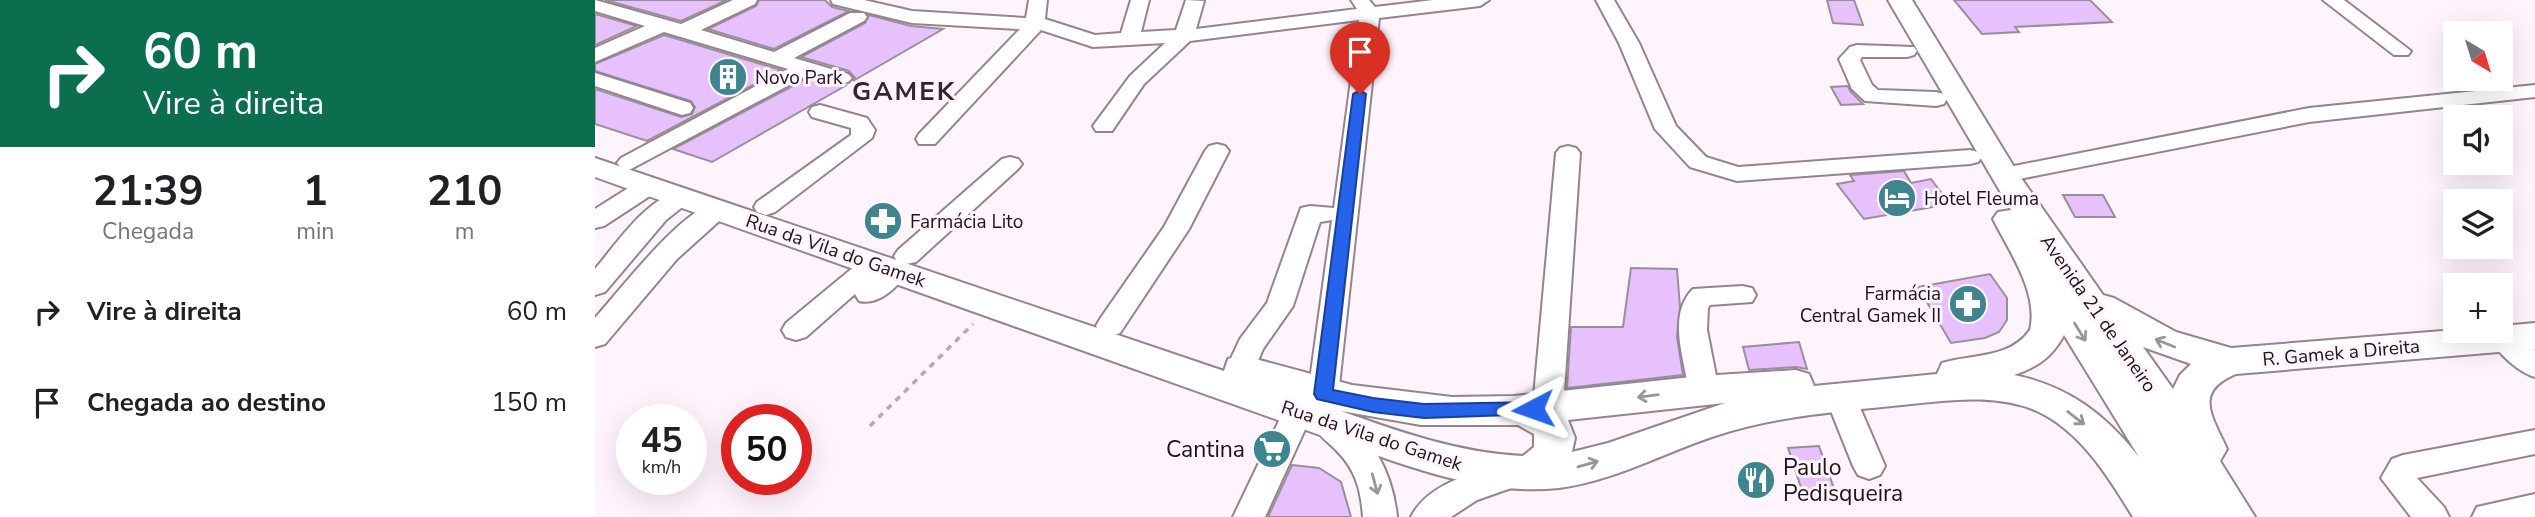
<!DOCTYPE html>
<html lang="pt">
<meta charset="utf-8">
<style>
:root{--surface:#fff;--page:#f2f2f2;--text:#202124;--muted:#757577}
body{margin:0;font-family:"Nunito Sans",sans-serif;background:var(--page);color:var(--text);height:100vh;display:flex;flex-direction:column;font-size:26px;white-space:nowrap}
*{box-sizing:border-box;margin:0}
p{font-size:23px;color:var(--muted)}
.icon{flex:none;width:38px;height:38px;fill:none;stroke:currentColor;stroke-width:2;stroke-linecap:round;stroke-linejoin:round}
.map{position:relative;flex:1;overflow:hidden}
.details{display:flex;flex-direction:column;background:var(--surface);width:595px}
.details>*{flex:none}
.top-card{background:#0b6e4f;color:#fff;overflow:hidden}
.needle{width:46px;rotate:142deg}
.tools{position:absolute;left:1848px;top:21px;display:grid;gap:14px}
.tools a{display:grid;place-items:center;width:70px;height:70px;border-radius:0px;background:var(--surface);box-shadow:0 7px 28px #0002;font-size:35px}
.speed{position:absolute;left:21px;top:404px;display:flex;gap:14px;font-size:35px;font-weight:700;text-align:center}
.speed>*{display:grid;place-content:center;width:91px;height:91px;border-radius:50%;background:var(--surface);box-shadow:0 7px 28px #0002;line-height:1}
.speed small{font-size:18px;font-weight:400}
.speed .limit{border:10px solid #d22;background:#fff;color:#111}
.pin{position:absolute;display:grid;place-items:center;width:60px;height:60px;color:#fff;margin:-72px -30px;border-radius:50% 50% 50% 0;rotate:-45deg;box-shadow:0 0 7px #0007}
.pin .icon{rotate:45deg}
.me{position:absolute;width:77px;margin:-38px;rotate:266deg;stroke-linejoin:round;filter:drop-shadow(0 0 5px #0008)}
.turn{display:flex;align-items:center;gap:24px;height:147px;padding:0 28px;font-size:32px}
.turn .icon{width:91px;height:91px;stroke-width:2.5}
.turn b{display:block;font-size:49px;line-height:60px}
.eta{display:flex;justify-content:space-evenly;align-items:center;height:119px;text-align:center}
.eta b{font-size:42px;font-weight:700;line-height:49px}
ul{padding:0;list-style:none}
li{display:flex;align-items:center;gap:21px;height:91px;padding:0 28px}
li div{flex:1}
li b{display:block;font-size:26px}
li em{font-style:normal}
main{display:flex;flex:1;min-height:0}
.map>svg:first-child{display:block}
.building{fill:#e6c1fc;stroke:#988f9d;stroke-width:2}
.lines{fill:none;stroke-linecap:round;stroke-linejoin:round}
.minor-casing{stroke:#94848e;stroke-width:4}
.major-casing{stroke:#94848e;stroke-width:4}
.path{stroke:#b4aab0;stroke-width:3.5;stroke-dasharray:6 6;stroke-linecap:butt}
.minor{fill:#fff;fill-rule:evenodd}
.major{fill:#fff;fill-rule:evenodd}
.oneway{stroke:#989698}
.route{fill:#2563eb;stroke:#184099;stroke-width:2}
.labels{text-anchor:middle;stroke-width:6;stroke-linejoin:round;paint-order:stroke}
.poi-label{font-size:19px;fill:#1b1519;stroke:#fff4fb;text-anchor:start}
.street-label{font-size:19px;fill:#1b1519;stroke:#fff4fb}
.near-poi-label{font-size:23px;fill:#1b1519;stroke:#fff4fb;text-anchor:end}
.district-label{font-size:26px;font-weight:bold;letter-spacing:2px;fill:#32252e;stroke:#fff4fb}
</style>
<main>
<section class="details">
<div class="top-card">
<div class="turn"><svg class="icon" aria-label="right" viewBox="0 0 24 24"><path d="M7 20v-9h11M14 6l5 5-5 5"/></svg><div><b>60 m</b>Vire à direita</div></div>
</div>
<div class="eta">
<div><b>21:39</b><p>Chegada</p></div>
<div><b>1</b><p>min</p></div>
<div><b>210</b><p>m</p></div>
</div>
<ul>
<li><svg class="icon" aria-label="right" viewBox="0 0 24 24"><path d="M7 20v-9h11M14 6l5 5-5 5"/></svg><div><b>Vire à direita</b></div><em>60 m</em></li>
<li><svg class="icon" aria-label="arrive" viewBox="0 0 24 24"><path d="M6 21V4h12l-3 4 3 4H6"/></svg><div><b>Chegada ao destino</b></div><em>150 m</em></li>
</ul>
</section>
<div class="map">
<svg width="1940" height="517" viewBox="0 0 1940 517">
<rect width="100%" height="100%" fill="#fff4fb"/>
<path class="building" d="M10,0h122l-46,21z
M164,0h66l7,7 17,4 -75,38 -66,-20 48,-23z
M1232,0h27l9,25 -30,-2z
M1359,0h136l22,22 -97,5 4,5 -37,2z
M0,14l42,12 -42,19z
M274,15l42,11 32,3 -90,52 2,-3 -6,-7 -48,-14 64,-34z
M69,35l117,35 -134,71 -52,-17v-35l86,28 11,-3 3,-7 -4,-6 -96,-30v-7z
M213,78l37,8 -133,76 -39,-13z
M1253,86l2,5 13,13 -22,1 -10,-18z
M1309,171l7,12 20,-4 19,25 -86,15 -27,-35 17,-3 -4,-6z
M1468,195h40l12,22h-40z
M1036,268l46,1 3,38 -3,30 6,38 -116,13 4,-61h52z
M1395,274l17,24v22l-8,12 -14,6 -34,5 -33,-56z
M1204,342l8,27 -11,-2 -47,3 -6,-23z
M1224,446l18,51 -32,3 -17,-52z
M697,465l27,3 22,14 10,35h-83z"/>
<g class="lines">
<g class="minor-casing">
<path id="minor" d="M0,0l86,24 52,-24h24l-2,4 -54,26 73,22 76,-39h14l3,4 -3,4 -70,37 54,16 4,4 -4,4 -7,2 -33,-9 -179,95 -8,-2 -4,-5 4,-5 167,-89 -124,-37 -69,30v-14l50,-22 -50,-15z
M236,0h33l48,11 114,7 3,-18h18l-2,19 50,16 26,-2 10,-33h18l-8,32 35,-2 10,-30 18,1 -8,28 161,-20 -6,-9h18l6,7 58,-7h56l-9,6 -101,12 -41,377 -4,8 -11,3 -11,-3 -4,-8 24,-175 -12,2 -27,84 -30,43 -12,28 -10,3 -10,-3 -5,-8 14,-30 27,-36 34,-95 9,-2 24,2 25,-188 -169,21 -46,43 -32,47h-16l-3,-5 37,-50 35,-33 -72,4 -52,-17 -106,114h-16l-3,-5 3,-5 101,-105 -108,-6 -79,-19z
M1001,0h18l25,43 37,83 30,31 32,10 232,-17 8,2 4,5 -4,5 -8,2 -233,17 -47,-14 -35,-38 -36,-86z
M1728,0h21l67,51 -3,4h-14z
M1262,45l57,2 3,4 -3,4 -7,2h-45l-2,3 12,25 6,5 58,2 8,2 3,5 -3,5 -8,2 -71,-5 -13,-12 -13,-30 11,-12z
M0,73l95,30 3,5 -3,5 -8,2 -87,-29z
M1940,85v12l-226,25 -305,60 -8,-2 -4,-5 4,-5 8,-2 305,-60z
M225,105l47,13 8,12 -3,8 -97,74 -9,3 -9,-3 -3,-5 3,-5 94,-67v-7l-39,-11 -3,-5 3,-5z
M622,144l8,2 4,5 -40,78 -69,104 -10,3 -10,-3 -4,-7 4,-7 64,-92 41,-76 4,-5z
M973,146l8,2 4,5 -17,254 -4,8 -11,4 -11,-4 -4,-8 23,-254 4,-5z
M415,157l8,2 4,5 -4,5 -102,93 -10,2 3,6c-10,16 -30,36 -50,31l-4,-7 -49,43 -10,3 -10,-3 -4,-7 4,-7 80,-66 9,-3 9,3 4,6 9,-1 -3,-6 4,-6 104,-91z
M55,178l9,2 3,5 -3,5 -55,36 -9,2v-19l46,-29z
M88,190l9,2 3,5 -29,23 -61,72 -10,3v-26c24,-28 50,-70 88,-79z
M123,201l9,3 3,5 -3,5 -50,45 -72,85 -10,3v-29c27,-30 85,-107 123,-117z
M1147,286l10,2 4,7 -4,7 -42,3 -2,3 -1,22 12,61 -4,8 -11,3 -11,-3 -4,-8c-5,-33 -22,-76 4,-102z
M1909,329l10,3 21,18v27c-17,-5 -36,-23 -45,-38l4,-7z
M1245,385l11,3 4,8 30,70 -5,9 -11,4 -11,-4 -5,-9 -28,-70 4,-8z
M703,400l11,4 4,8 -48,105h-32l54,-113z
M734,413c43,14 64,63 68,104h-34c-2,-27 -7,-47 -27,-67 -8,-8 -17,-14 -23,-25l5,-8z
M1940,430v24l-118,24 27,29 5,10h-38l-30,-39 11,-19 11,-4z
M914,463l11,4 5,9 -5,9 -43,15 -26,17h-40c17,-34 64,-45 98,-54z
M1940,494v23h-63l5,-10z"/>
</g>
<g class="major-casing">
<path id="major" d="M1293,0h24l107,175 84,120 11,3 62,34 55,16 224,-18 46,1v-5l34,-3v26l-299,25c-43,18 -24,42 -9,75l-7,12 35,56h-122c-24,-39 -51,-84 -94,-105 -45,-21 -100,-10 -147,-6 -60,6 -120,11 -177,30 -52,17 -101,45 -156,52 -56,6 -113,-9 -166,-27l-798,-284v-19l629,213 4,-12 13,-4 111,30 100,12 62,-1 187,-20 95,-6 13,4 5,12 123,-12 5,-11c29,-9 68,-4 88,-33 9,-37 -21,-79 -37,-111l5,-7 13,-2zM1469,335l75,122c-34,-43 -71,-71 -125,-82 24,-8 38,-18 50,-40zM1548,347l48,17 -11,11 -7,14zM1130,403l-117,40 -36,9 3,-14 -7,-18zM746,411l80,14h97l16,9v13l-11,9c-64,-3 -123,-24 -182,-45z"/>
</g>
<path class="path" d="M275,426l103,-102"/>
<use href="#minor" class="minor"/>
<use href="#major" class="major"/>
</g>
<defs><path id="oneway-shaft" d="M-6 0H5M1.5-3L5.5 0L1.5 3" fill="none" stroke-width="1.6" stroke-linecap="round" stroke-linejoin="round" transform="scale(1.75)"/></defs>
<g class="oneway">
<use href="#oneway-shaft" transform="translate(1485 332) rotate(58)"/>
<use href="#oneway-shaft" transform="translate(1570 343) rotate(-158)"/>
<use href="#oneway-shaft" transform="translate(1053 396) rotate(173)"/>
<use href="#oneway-shaft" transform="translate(1481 418) rotate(38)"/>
<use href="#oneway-shaft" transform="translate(993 464) rotate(-16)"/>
<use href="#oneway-shaft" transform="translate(780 484) rotate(75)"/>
</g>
<path class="route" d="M765,90l6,4 -33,296 40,8 51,6 109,-2 6,2 3,5 -3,5 -115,4 -51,-6 -56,-13 -3,-5 39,-300z"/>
<defs>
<g id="building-disc" transform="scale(2.0125)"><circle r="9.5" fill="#3e858f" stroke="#fff4fb"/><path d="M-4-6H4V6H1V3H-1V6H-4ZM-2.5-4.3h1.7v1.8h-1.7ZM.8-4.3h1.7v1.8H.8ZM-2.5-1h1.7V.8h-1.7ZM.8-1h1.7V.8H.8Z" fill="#fff"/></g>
<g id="hotel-disc" transform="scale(2.0125)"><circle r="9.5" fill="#3e858f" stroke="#fff4fb"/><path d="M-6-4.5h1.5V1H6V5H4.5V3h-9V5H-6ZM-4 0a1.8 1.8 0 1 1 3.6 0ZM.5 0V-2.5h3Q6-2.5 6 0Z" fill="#fff"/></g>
<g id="pharmacy-disc" transform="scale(2.0125)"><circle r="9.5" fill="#3e858f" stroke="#fff4fb"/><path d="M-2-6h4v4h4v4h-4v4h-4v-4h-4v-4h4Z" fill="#fff"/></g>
<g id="supermarket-disc" transform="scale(2.0125)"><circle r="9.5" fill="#3e858f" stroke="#fff4fb"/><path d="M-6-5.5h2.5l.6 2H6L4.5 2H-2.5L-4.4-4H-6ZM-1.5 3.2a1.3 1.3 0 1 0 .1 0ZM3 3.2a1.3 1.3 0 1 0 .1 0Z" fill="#fff"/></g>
<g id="restaurant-disc" transform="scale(2.0125)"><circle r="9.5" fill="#3e858f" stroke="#fff4fb"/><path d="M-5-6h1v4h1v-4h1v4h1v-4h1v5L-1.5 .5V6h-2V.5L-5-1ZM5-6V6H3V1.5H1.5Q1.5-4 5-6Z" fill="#fff"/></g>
</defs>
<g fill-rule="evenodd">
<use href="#building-disc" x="133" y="77"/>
<use href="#hotel-disc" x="1302" y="198"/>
<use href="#pharmacy-disc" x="288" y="221"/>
<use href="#pharmacy-disc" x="1373" y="304"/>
<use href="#supermarket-disc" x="677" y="449"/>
<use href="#restaurant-disc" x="1161" y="480"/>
</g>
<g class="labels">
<g class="poi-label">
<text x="160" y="84">Novo Park</text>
<text x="1329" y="205">Hotel Fleuma</text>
<text x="315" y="228">Farmácia Lito</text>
<text x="1346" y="300" text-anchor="end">Farmácia<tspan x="1346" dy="22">Central Gamek II</tspan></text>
</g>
<g class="street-label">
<text transform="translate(241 250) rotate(19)" y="7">Rua da Vila do Gamek</text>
<text transform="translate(1504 313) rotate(55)" y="7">Avenida 21 de Janeiro</text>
<text transform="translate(1746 352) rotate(-5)" y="7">R. Gamek a Direita</text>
<text transform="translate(777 435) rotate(18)" y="7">Rua da Vila do Gamek</text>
</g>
<g class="near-poi-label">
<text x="650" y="457">Cantina</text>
<text x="1188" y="475" text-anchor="start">Paulo<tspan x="1188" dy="26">Pedisqueira</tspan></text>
</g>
<g class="district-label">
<text x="309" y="100">GAMEK</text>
</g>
</g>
</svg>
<div class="tools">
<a><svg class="needle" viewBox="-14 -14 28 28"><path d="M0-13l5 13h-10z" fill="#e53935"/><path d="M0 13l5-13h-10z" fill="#757577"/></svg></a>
<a><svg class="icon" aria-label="sound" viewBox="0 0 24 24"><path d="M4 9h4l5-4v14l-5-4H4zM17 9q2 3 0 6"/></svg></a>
<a><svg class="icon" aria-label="layers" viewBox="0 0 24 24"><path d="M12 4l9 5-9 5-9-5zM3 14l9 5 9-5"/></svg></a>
<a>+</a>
</div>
<div class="speed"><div>45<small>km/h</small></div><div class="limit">50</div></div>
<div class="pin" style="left:765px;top:94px;background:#d93025"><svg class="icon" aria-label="arrive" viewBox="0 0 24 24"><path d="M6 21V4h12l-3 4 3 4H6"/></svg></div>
<svg class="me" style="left:938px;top:409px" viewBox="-20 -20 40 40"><path d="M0-17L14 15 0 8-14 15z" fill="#2563eb" stroke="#fff" stroke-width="4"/></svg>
</div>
</main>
